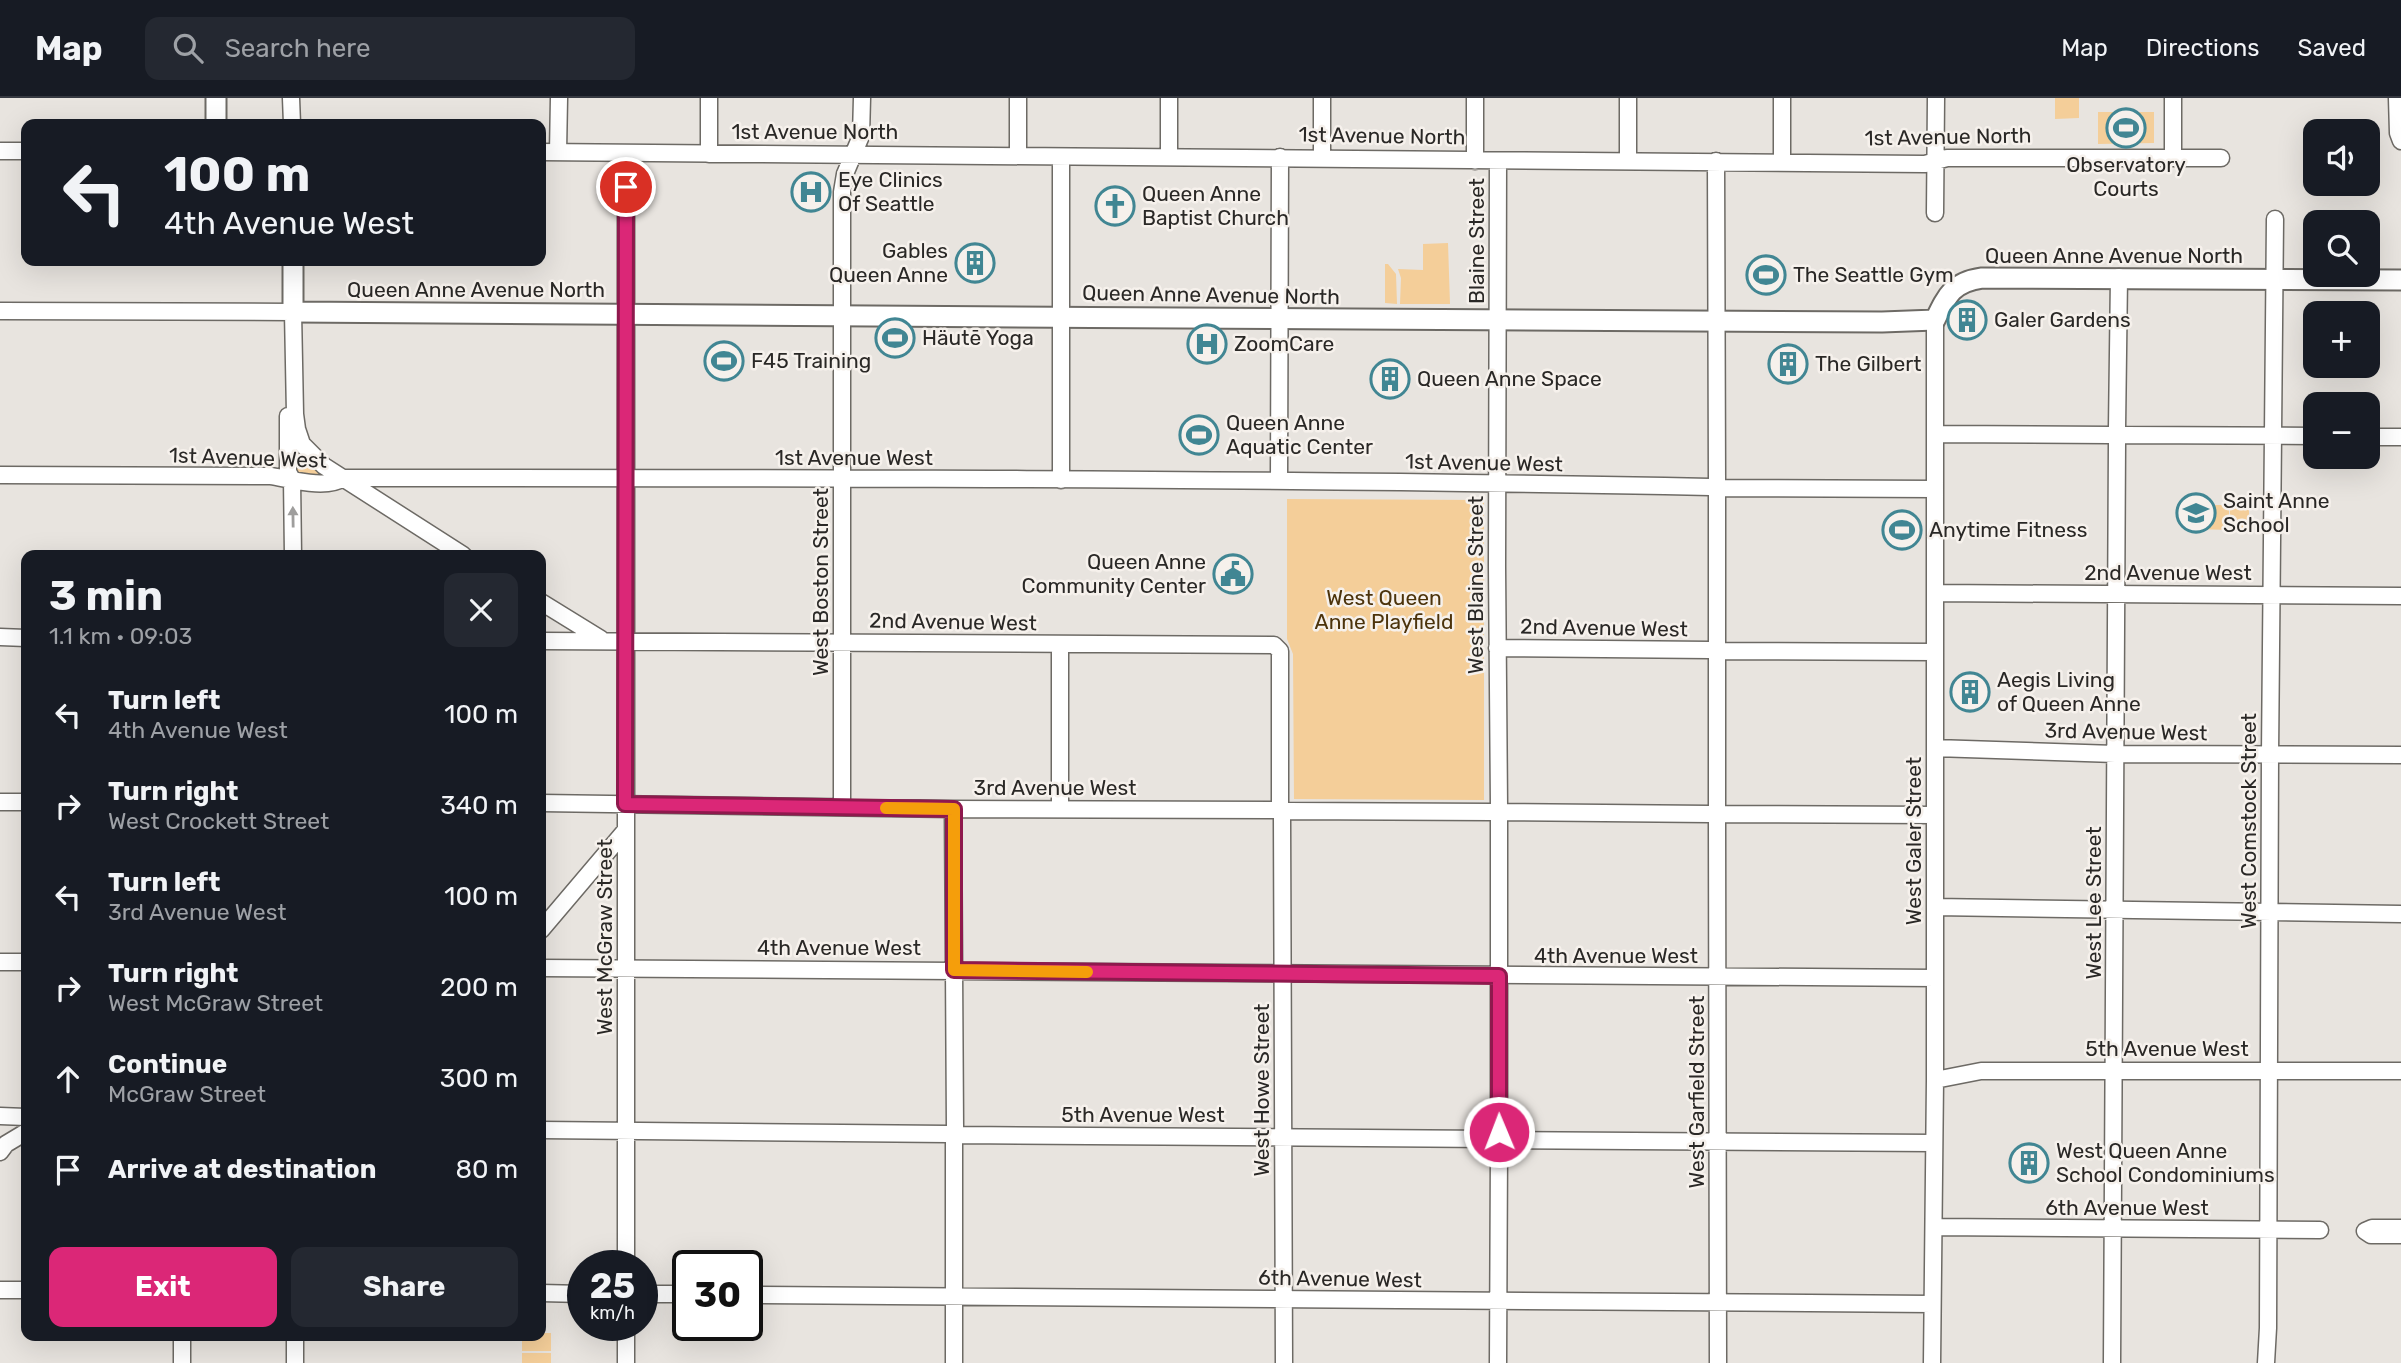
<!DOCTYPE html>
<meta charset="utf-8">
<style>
:root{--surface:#171b24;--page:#242831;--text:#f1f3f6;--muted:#9ea1a6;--line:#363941;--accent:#db2777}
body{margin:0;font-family:Rubik,sans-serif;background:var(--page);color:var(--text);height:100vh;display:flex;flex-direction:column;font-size:26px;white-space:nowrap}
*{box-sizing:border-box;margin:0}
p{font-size:23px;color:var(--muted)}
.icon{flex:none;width:38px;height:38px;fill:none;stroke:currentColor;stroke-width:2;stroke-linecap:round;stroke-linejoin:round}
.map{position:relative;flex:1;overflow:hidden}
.panel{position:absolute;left:21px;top:452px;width:525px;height:791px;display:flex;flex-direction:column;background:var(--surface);border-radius:14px;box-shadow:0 7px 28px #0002}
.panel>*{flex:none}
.banner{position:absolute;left:21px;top:21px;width:525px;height:147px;border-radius:14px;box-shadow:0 7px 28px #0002;background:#171b24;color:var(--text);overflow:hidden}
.tools{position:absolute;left:2303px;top:21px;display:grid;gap:14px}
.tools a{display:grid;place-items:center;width:77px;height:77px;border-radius:14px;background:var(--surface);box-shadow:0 7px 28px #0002;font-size:35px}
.speed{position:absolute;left:567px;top:1152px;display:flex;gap:14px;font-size:35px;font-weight:700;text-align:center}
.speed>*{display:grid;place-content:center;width:91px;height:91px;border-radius:50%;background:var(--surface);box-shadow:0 7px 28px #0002;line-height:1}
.speed small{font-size:18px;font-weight:400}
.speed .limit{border:4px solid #111;border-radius:10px;background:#fff;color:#111}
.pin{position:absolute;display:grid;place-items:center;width:60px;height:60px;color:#fff;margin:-30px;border:4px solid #fff;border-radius:50%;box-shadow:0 2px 7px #0007}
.me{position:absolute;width:77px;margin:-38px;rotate:359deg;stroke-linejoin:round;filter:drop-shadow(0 0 5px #0008)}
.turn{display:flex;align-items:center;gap:24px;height:147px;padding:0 28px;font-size:32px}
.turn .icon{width:91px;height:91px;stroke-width:2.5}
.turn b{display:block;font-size:49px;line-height:60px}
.round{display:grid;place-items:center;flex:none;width:74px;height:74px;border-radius:14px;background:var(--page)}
.overview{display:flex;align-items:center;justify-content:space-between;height:119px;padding:0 28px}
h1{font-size:42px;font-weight:700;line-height:52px}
.primary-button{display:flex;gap:14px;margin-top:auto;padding:14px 28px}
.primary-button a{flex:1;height:80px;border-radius:14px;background:var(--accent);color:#fff;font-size:28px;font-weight:700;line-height:80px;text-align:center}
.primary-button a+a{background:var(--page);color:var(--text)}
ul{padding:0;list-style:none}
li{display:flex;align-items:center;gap:21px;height:91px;padding:0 28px}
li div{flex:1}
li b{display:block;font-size:26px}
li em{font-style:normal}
header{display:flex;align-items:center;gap:42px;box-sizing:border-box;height:98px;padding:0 35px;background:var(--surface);border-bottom:2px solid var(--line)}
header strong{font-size:33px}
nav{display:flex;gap:38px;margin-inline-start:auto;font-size:24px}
.search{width:490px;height:63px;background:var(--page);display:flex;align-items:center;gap:18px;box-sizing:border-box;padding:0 24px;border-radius:14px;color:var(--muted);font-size:26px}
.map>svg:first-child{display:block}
.green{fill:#f4ce99}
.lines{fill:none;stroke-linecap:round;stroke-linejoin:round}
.minor-casing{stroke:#6d6a65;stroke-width:19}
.major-casing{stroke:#6d6a65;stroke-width:23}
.minor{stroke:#fff;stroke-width:16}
.major{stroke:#fff;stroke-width:19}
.oneway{fill:#9f9e9d}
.route-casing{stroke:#8e194d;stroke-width:18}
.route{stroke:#db2777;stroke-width:12}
.slow{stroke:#f59e0b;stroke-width:12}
.labels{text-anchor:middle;stroke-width:5;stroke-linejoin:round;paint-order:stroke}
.street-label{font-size:21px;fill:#2a2826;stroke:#f6f1ec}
.poi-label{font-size:21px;fill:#2a2826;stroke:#f6f1ec;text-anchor:start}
.park-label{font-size:21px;fill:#4c330b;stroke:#f6f1ec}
</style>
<header>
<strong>Map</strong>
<div class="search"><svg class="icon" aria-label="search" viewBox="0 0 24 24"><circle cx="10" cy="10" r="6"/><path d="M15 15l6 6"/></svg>Search here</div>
<nav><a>Map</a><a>Directions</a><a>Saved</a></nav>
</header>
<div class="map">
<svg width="2401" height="1265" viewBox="0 0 2401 1265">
<rect width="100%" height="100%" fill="#e8e4df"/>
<path class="green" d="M2055,0h24v20l-24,1z
M2098,14h56v31l-56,1z
M1448,145l2,61h-50l1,-26 -3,-9 25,1v-26z
M1385,166h3l8,10 1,30 -12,-1z
M295,350l30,28 -13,2 -20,-5z
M1287,401l197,1v300l-190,-1 -1,-145 -6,-15z
M2197,407h32v25l-32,-1z
M2230,407h19v25h-19z
M541,1235h10v18h-29v-16h19z
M522,1255h29v10h-29z"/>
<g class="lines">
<g class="minor-casing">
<path id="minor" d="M291,0l1,26
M1018,0v58
M1169,0v59
M2397,0l1,35 3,8
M0,53h26
M541,54l1384,12 22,-6h274
M558,54l1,-54
M626,55v1112
M709,56v-56
M1061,59v323
M1322,59v-59
M2173,60v-60
M1628,62v-62
M1475,63v-63
M1498,63l-1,406 2,239
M1716,63l1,319
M1782,63v-63
M1935,115l1,-115
M0,213l293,1 2,102 2,15 5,15 22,22 139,89
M288,318v56l4,7 1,76
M2117,330l2,-151
M1935,336l175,1
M2125,337l190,1
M2368,339h33
M0,377l271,1c19,3 55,14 72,2 456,0 912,0 1367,9
M1279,383l1,-324
M1724,390l211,1
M1717,397v149
M1935,495l466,3
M541,504l60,37
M0,539l26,1
M541,543l733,4 6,6v154
M1060,546v165
M1497,550l213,2
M1724,553l211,1
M1717,559v150
M1935,650l180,6 286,1
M0,704h26
M541,705l412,6 323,1
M842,709v-615l3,-18 16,-38 1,-38
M953,711l2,318
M1288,713l204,1
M1506,714l204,2
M1724,716l211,1
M1282,719l2,546
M1499,721v313
M1717,723l1,542
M1935,809l466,7
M541,832l84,-99
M0,864h26
M541,870l1394,10
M1935,982l46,-9h420
M0,1018l26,1
M541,1032l407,4
M962,1037l529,4
M1506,1042l428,3
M0,1054l6,-8 20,-12
M1934,1129l386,3
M2401,1130h-29l-7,3 6,4h30
M0,1192h26
M541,1195l42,1
M642,1196h46
M747,1197l1185,9
M626,1227v38
M182,1237v28
M295,1237v28
M954,1265v-221
M1498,1265l1,-215
M1932,1265l3,-283v-760
M2112,1265l5,-920
M2266,1265l2,-35 2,-573 5,-536"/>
</g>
<g class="major-casing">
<path id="major" d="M216,0v26
M293,163v51c530,0 1059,11 1589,10l53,-2c12,-25 18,-38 47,-42l419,2"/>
</g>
<use href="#minor" class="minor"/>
<use href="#major" class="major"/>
</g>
<defs><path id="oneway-solid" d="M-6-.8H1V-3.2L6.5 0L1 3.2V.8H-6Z" transform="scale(1.75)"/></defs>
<use class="oneway" href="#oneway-solid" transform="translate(293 419) rotate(-91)"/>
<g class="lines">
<g class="route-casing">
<path id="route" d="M626,89l-1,617 329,5v161l545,6v156"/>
</g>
<use href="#route" class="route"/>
<path class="slow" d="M886,710l68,1v161l133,2"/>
</g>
<defs>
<g id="stadium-ring" transform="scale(2.0125)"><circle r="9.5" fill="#f6f1ec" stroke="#418693" stroke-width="1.5"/><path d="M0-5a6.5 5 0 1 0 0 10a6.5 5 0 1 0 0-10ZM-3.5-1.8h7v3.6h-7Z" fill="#418693"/></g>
<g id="hospital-ring" transform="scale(2.0125)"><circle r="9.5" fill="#f6f1ec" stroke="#418693" stroke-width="1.5"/><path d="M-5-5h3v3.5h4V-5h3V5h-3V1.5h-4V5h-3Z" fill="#418693"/></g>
<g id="church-ring" transform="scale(2.0125)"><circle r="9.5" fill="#f6f1ec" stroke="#418693" stroke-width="1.5"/><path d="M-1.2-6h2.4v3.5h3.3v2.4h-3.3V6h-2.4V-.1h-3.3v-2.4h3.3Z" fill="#418693"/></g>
<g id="building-ring" transform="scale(2.0125)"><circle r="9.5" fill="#f6f1ec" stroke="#418693" stroke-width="1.5"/><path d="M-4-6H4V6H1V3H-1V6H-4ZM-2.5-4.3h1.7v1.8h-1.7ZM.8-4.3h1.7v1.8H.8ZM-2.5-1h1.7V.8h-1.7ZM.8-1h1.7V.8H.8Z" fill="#418693"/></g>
<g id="school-ring" transform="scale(2.0125)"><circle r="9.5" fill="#f6f1ec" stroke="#418693" stroke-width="1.5"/><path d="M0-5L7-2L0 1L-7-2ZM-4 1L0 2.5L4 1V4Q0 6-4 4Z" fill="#418693"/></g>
<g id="civic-ring" transform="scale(2.0125)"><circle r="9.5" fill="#f6f1ec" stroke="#418693" stroke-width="1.5"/><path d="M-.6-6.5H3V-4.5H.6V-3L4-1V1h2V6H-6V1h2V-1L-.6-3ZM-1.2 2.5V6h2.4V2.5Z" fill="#418693"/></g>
</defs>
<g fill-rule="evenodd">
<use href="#stadium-ring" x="2126" y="30"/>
<use href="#hospital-ring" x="811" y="94"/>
<use href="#church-ring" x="1115" y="108"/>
<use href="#building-ring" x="975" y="165"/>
<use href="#stadium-ring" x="1766" y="177"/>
<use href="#building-ring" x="1967" y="222"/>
<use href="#stadium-ring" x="895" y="240"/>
<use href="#hospital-ring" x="1207" y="246"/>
<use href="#stadium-ring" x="724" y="263"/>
<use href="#building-ring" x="1788" y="266"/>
<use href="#building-ring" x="1390" y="281"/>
<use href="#stadium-ring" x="1199" y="337"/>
<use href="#school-ring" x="2196" y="415"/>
<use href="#stadium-ring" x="1902" y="432"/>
<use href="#civic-ring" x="1233" y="476"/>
<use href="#building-ring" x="1970" y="594"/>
<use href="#building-ring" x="2029" y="1065"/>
</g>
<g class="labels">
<g class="street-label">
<text x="815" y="41">1st Avenue North</text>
<text transform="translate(1382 38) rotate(1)" y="7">1st Avenue North</text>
<text transform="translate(1948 39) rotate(-1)" y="7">1st Avenue North</text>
<text transform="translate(1477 143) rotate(-90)" y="7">Blaine Street</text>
<text x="2114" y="165">Queen Anne Avenue North</text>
<text x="476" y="199">Queen Anne Avenue North</text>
<text transform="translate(1211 197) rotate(1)" y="7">Queen Anne Avenue North</text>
<text transform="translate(248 360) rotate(2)" y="7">1st Avenue West</text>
<text x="854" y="367">1st Avenue West</text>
<text transform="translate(1484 365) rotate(1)" y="7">1st Avenue West</text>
<text x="2168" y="482">2nd Avenue West</text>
<text transform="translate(821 484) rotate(-90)" y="7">West Boston Street</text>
<text transform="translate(1476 487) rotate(-90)" y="7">West Blaine Street</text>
<text transform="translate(953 524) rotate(1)" y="7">2nd Avenue West</text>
<text transform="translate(1604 530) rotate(1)" y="7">2nd Avenue West</text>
<text transform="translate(2126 634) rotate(1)" y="7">3rd Avenue West</text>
<text x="1055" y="697">3rd Avenue West</text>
<text transform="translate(2249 723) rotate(-90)" y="7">West Comstock Street</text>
<text transform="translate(1914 743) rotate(-90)" y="7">West Galer Street</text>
<text transform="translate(2094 805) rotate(-90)" y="7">West Lee Street</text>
<text transform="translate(605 839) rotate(-90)" y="7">West McGraw Street</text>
<text x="839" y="857">4th Avenue West</text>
<text x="1616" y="865">4th Avenue West</text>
<text x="2167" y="958">5th Avenue West</text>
<text transform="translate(1262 992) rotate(-90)" y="7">West Howe Street</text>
<text transform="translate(1697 994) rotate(-90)" y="7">West Garfield Street</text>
<text x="1143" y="1024">5th Avenue West</text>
<text x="2127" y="1117">6th Avenue West</text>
<text transform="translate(1340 1181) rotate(1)" y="7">6th Avenue West</text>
</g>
<g class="poi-label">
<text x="2126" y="74" text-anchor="middle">Observatory<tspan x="2126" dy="24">Courts</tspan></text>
<text x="838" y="89">Eye Clinics<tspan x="838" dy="24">Of Seattle</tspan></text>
<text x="1142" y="103">Queen Anne<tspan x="1142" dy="24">Baptist Church</tspan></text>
<text x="948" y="160" text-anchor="end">Gables<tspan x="948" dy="24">Queen Anne</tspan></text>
<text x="1793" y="184">The Seattle Gym</text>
<text x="1994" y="229">Galer Gardens</text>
<text x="922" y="247">Häutē Yoga</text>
<text x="1234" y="253">ZoomCare</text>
<text x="751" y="270">F45 Training</text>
<text x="1815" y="273">The Gilbert</text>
<text x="1417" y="288">Queen Anne Space</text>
<text x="1226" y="332">Queen Anne<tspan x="1226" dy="24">Aquatic Center</tspan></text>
<text x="2223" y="410">Saint Anne<tspan x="2223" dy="24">School</tspan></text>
<text x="1929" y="439">Anytime Fitness</text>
<text x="1206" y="471" text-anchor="end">Queen Anne<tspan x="1206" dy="24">Community Center</tspan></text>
<text x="1997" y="589">Aegis Living<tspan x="1997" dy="24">of Queen Anne</tspan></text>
<text x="2056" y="1060">West Queen Anne<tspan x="2056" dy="24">School Condominiums</tspan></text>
</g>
<g class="park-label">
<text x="1384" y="507">West Queen<tspan x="1384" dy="24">Anne Playfield</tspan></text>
</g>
</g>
</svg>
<div class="tools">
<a><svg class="icon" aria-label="sound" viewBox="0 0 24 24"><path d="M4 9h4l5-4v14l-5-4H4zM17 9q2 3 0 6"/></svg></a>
<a><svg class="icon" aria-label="search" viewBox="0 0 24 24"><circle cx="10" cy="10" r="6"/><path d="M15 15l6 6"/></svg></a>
<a>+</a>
<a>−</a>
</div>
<div class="speed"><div>25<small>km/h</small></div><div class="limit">30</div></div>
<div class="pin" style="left:626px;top:89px;background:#d93025"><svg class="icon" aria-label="arrive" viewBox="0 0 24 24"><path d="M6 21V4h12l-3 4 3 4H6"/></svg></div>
<svg class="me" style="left:1499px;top:1034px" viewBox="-20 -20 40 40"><circle r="17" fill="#db2777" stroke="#fff" stroke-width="3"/><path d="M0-11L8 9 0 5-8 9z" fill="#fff"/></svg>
<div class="banner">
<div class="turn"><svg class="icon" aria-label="left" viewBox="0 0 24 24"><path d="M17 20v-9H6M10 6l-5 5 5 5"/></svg><div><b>100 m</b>4th Avenue West</div></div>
</div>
<section class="panel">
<div class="overview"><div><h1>3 min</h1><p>1.1 km · 09:03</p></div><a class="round"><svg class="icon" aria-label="close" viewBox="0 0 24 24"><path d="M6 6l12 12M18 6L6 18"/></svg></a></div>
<ul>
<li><svg class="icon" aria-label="left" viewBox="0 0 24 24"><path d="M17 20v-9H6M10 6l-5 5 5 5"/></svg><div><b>Turn left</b><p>4th Avenue West</p></div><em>100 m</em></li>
<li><svg class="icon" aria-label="right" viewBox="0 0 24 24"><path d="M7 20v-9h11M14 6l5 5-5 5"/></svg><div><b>Turn right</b><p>West Crockett Street</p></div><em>340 m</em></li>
<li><svg class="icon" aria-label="left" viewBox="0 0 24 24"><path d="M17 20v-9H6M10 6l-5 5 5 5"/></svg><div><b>Turn left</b><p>3rd Avenue West</p></div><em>100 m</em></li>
<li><svg class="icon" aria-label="right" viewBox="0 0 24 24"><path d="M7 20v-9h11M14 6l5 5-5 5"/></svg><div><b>Turn right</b><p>West McGraw Street</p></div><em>200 m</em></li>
<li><svg class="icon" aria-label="ahead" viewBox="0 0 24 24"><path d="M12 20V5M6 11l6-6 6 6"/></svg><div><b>Continue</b><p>McGraw Street</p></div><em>300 m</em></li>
<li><svg class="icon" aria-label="arrive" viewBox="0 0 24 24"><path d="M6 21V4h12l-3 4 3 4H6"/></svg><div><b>Arrive at destination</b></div><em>80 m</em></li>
</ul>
<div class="primary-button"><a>Exit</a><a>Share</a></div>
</section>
</div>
